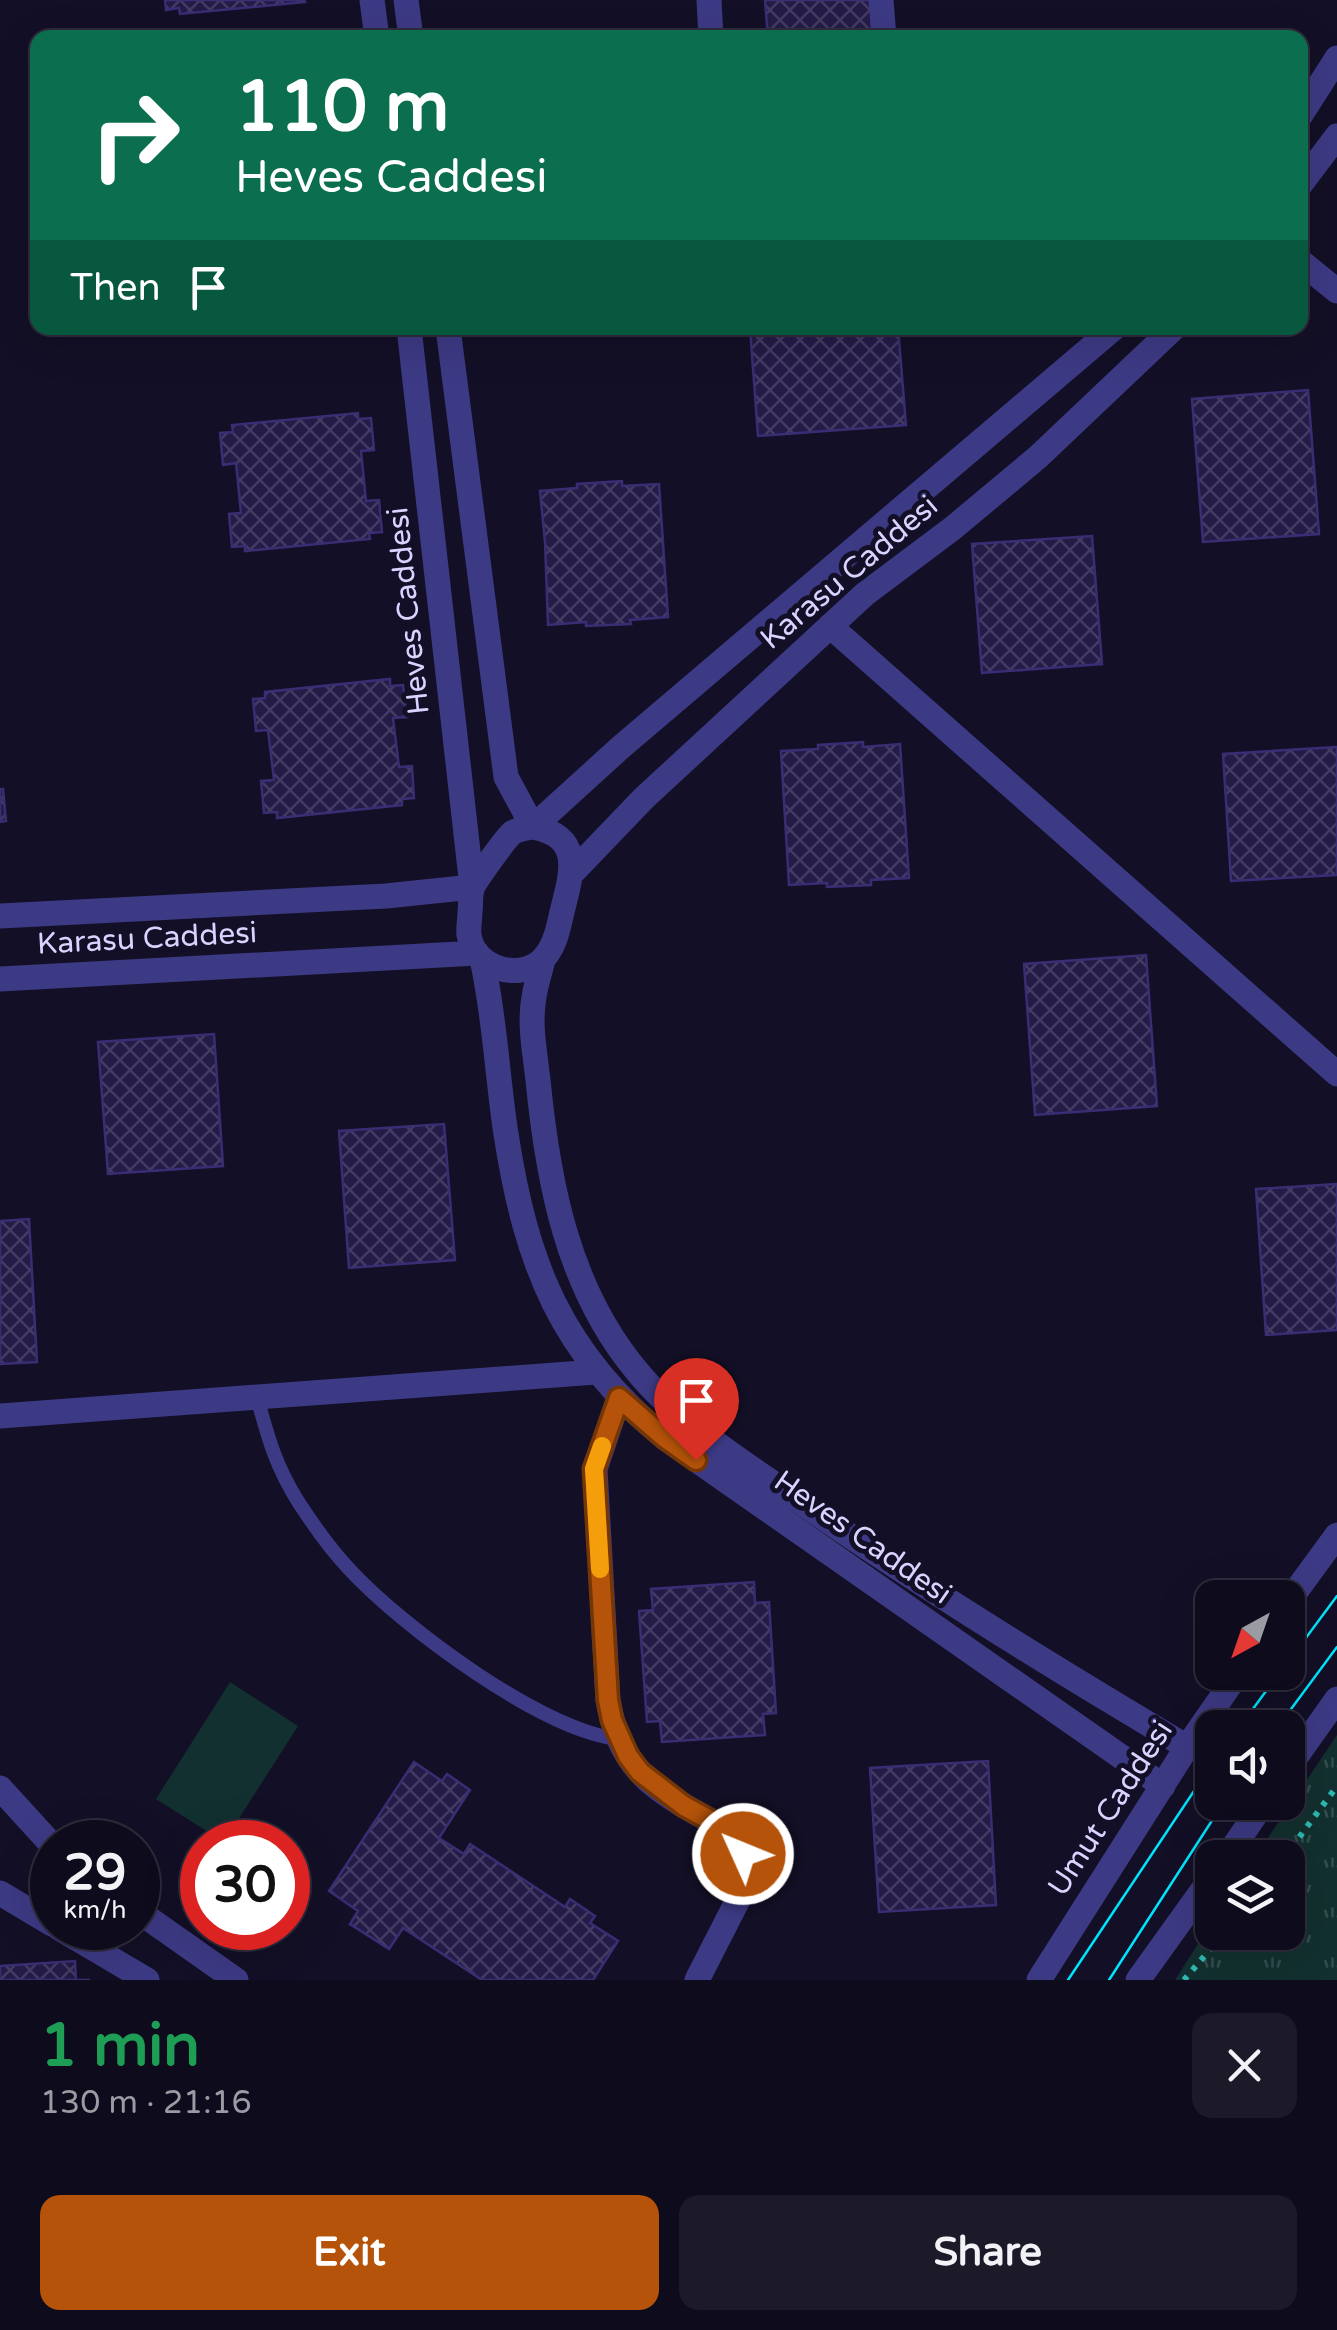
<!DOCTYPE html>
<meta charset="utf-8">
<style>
:root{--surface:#0e0b1c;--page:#1c1929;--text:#f1f3f6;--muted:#9b9ba3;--line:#2e2b3b;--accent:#b45309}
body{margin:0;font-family:"Varela Round",sans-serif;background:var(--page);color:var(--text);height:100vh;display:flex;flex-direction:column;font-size:38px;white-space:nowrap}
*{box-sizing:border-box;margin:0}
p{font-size:32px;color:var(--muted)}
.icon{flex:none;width:55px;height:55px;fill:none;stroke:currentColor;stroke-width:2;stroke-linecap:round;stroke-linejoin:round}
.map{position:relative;height:1980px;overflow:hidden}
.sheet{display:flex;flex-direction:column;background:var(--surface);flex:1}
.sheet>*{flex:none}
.banner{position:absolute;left:30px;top:30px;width:1278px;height:305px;border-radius:20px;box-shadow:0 10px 40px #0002,0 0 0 2px var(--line);background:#0b6e4f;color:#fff;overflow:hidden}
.needle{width:65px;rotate:220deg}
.tools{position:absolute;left:1195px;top:1580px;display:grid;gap:20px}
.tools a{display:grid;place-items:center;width:110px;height:110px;border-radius:20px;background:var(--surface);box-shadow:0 10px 40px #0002,0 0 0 2px var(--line);font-size:50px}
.speed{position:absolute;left:30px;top:1820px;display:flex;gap:20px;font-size:50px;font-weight:700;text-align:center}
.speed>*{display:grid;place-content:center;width:130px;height:130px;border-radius:50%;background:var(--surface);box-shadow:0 10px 40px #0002,0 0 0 2px var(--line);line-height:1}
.speed small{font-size:25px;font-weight:400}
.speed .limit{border:15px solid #d22;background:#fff;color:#111}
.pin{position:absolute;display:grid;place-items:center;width:85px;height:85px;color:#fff;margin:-102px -42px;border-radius:50% 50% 50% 0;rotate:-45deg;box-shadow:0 0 10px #0007}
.pin .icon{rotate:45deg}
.me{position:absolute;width:110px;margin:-55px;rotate:314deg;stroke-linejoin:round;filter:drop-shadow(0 0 8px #0008)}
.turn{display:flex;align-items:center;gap:35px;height:210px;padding:0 40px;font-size:45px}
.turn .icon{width:130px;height:130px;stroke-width:2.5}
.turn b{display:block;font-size:70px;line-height:85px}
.then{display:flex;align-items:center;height:95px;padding:0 40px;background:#0003;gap:20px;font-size:38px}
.round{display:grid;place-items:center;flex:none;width:105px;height:105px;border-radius:20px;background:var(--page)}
.headline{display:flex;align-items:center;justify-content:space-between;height:170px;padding:0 40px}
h1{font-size:60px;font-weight:700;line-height:75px;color:#1e9e55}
.button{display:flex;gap:20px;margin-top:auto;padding:20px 40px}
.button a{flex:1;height:115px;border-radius:20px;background:var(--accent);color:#fff;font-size:40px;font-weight:700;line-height:115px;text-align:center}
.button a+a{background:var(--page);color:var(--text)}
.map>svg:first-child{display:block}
.grass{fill:url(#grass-tufts)}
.pitch{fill:#12302f}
.building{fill:url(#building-cross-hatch);stroke:#3b2d73;stroke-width:2.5}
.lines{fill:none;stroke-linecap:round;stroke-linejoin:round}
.path{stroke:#2fb8b0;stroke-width:6;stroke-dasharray:5 8;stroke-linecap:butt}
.service{stroke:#3d3a85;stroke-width:14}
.minor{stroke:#3d3a85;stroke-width:25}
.tertiary{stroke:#3d3a85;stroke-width:25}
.tram{stroke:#00e5ff;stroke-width:2.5}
.route-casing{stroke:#753606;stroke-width:25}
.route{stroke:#b45309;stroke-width:18}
.slow{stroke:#f59e0b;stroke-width:18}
.labels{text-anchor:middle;stroke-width:10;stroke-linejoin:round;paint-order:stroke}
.street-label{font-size:30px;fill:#d9d4ff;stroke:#130f26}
</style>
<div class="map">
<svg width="1337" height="1980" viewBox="0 0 1337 1980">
<defs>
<pattern id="grass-tufts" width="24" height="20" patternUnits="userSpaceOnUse" patternTransform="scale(2.5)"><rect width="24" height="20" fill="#12302f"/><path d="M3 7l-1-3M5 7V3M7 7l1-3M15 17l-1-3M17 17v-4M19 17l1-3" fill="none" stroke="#344d4e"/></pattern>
<pattern id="building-cross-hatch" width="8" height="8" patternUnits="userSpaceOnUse" patternTransform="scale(2.5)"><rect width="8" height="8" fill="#241b47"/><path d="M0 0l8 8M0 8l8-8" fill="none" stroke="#433b63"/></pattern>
</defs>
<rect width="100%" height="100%" fill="#130f26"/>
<path class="grass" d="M1337,1735v245h-162l37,-58v10h76v-74l-33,-1z"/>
<path class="pitch" d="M230,1682l68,44 -74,116 -68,-43z"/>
<path class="building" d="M165,0h139l1,2 -125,12 -1,-6 -13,2z
M765,0h105l3,38h-105z
M750,328h148l8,97 -148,11z
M1308,390l11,144 -116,8 -11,-143z
M358,413v6l13,-1 3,32 -13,1 5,50 13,-1 3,32 -13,1 1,6 -125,12v-5l-13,1 -3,-33 12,-1 -5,-50 -13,2 -3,-32 13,-1 -1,-7z
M622,481v5l37,-2 9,133 -38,3 1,4 -45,2v-4l-38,3 -3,-83 -5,-51 37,-3v-4z
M1092,536l10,128 -120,9 -10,-129z
M390,679v7l13,-1 4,32 -14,1 6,49 13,-1 2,32 -12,1v6l-125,13v-6l-13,1 -3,-32 13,-1 -6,-50 -12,1 -3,-32 12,-1v-6z
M863,742v5l37,-3 9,134 -38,2v5l-44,2v-4l-38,2 -8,-134 37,-2v-4z
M1337,747v128l-106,6 -8,-127z
M0,789h3l3,32 -6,1z
M1146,955l11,151 -122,9 -11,-151z
M214,1034l9,132 -115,8 -10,-132z
M444,1124l11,136 -106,8 -10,-137z
M1337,1184v146l-71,5 -10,-146z
M29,1219l8,143 -37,2v-143z
M754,1582l1,21 14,-1 7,111 -13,1 2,21 -103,7 -2,-21 -13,1 -8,-111 14,-1 -2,-21z
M988,1761l8,144 -117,7 -9,-144z
M414,1762l28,19 5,-7 23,16 -31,48 25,16 6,-10 95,63 5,-8 25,17 -5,7 28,18 -25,39h-111l-79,-52 -14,21 -39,-25 8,-13 -29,-20z
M75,1961l1,19h14h-90v-14z"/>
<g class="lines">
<path class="path" d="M1284,1858l53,-72
M1184,1980l41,-48"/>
<path class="service" d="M257,1397c11,41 19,70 42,106 15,23 32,47 51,67 53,57 191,160 268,169"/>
<path class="minor" d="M709,0l2,38
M881,0l3,38
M1300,261l37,30
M830,626l507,448
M619,1398l-24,71 13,231c5,31 16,59 41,81 15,13 33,24 51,34 33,19 51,29 45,71l-48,94
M0,1416l596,-44"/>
<path class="tertiary" d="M372,0l5,38
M406,0l5,38
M1300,116l37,-58
M1300,185l37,-49
M448,328l58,449 27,50 88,-80 493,-419
M533,827c52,10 38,48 29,85 -4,17 -7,36 -21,49 -24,20 -67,7 -72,-26 -1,-7 1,-16 1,-23 1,-7 0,-16 2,-23 2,-7 34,-51 40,-56 6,-4 14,-5 21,-6z
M572,873l72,-75 221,-204 88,-66 85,-71 136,-129
M0,916l386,-20 86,-9 -63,-559
M482,959c13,58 15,117 24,175 20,130 55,219 159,304l498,348
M543,960c-3,12 -7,24 -9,37 -5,27 1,56 4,83 10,103 30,208 98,290 43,53 110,94 166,133 125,87 254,166 385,244
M0,979l477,-26
M1288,1602l49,-67
M1288,1768l49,-69
M0,1788l52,57
M1226,1858l38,-56
M0,1893l52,31
M138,1911l98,69
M59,1928l88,52
M1039,1980l148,-233 52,-75
M1138,1980l74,-103"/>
<path class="tram" d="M1288,1662l49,-66
M1239,1728l41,-56
M1277,1728l60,-81
M1068,1980l144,-216
M1109,1980l115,-178"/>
</g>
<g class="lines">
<g class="route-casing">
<path id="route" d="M696,1460l-31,-22 -46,-40 -25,71 14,231 4,20 16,36 12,16 44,34 37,20 11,9 11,19"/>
</g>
<use href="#route" class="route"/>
<path class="slow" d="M600,1569l-6,-100 8,-23"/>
</g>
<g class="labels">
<g class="street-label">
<text transform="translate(849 572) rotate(-40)" y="10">Karasu Caddesi</text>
<text transform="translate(408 611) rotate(-96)" y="10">Heves Caddesi</text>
<text transform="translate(147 938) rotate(-3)" y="10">Karasu Caddesi</text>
<text transform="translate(863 1537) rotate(35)" y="10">Heves Caddesi</text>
<text transform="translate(1110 1808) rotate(-57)" y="10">Umut Caddesi</text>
</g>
</g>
</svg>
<div class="tools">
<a><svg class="needle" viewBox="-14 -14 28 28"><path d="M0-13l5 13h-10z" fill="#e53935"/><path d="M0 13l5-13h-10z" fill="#9b9ba3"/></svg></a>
<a><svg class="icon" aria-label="sound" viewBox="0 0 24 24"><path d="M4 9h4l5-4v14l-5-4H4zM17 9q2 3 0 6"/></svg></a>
<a><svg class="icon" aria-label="layers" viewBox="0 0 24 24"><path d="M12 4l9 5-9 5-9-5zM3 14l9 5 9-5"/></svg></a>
</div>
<div class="speed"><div>29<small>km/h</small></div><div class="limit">30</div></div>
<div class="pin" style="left:696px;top:1460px;background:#d93025"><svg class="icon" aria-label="arrive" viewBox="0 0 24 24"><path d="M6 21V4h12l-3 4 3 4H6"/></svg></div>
<svg class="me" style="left:743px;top:1854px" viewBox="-20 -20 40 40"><circle r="17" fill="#b45309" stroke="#fff" stroke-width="3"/><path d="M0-11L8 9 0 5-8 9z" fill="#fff"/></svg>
<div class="banner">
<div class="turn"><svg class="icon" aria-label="right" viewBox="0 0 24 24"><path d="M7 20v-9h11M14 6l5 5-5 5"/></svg><div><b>110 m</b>Heves Caddesi</div></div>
<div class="then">Then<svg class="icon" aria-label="arrive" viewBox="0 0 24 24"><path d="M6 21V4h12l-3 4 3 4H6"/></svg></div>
</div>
</div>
<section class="sheet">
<div class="headline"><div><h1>1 min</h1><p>130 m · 21:16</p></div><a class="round"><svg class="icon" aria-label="close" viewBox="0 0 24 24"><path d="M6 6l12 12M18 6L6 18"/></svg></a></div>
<div class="button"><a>Exit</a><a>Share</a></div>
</section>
